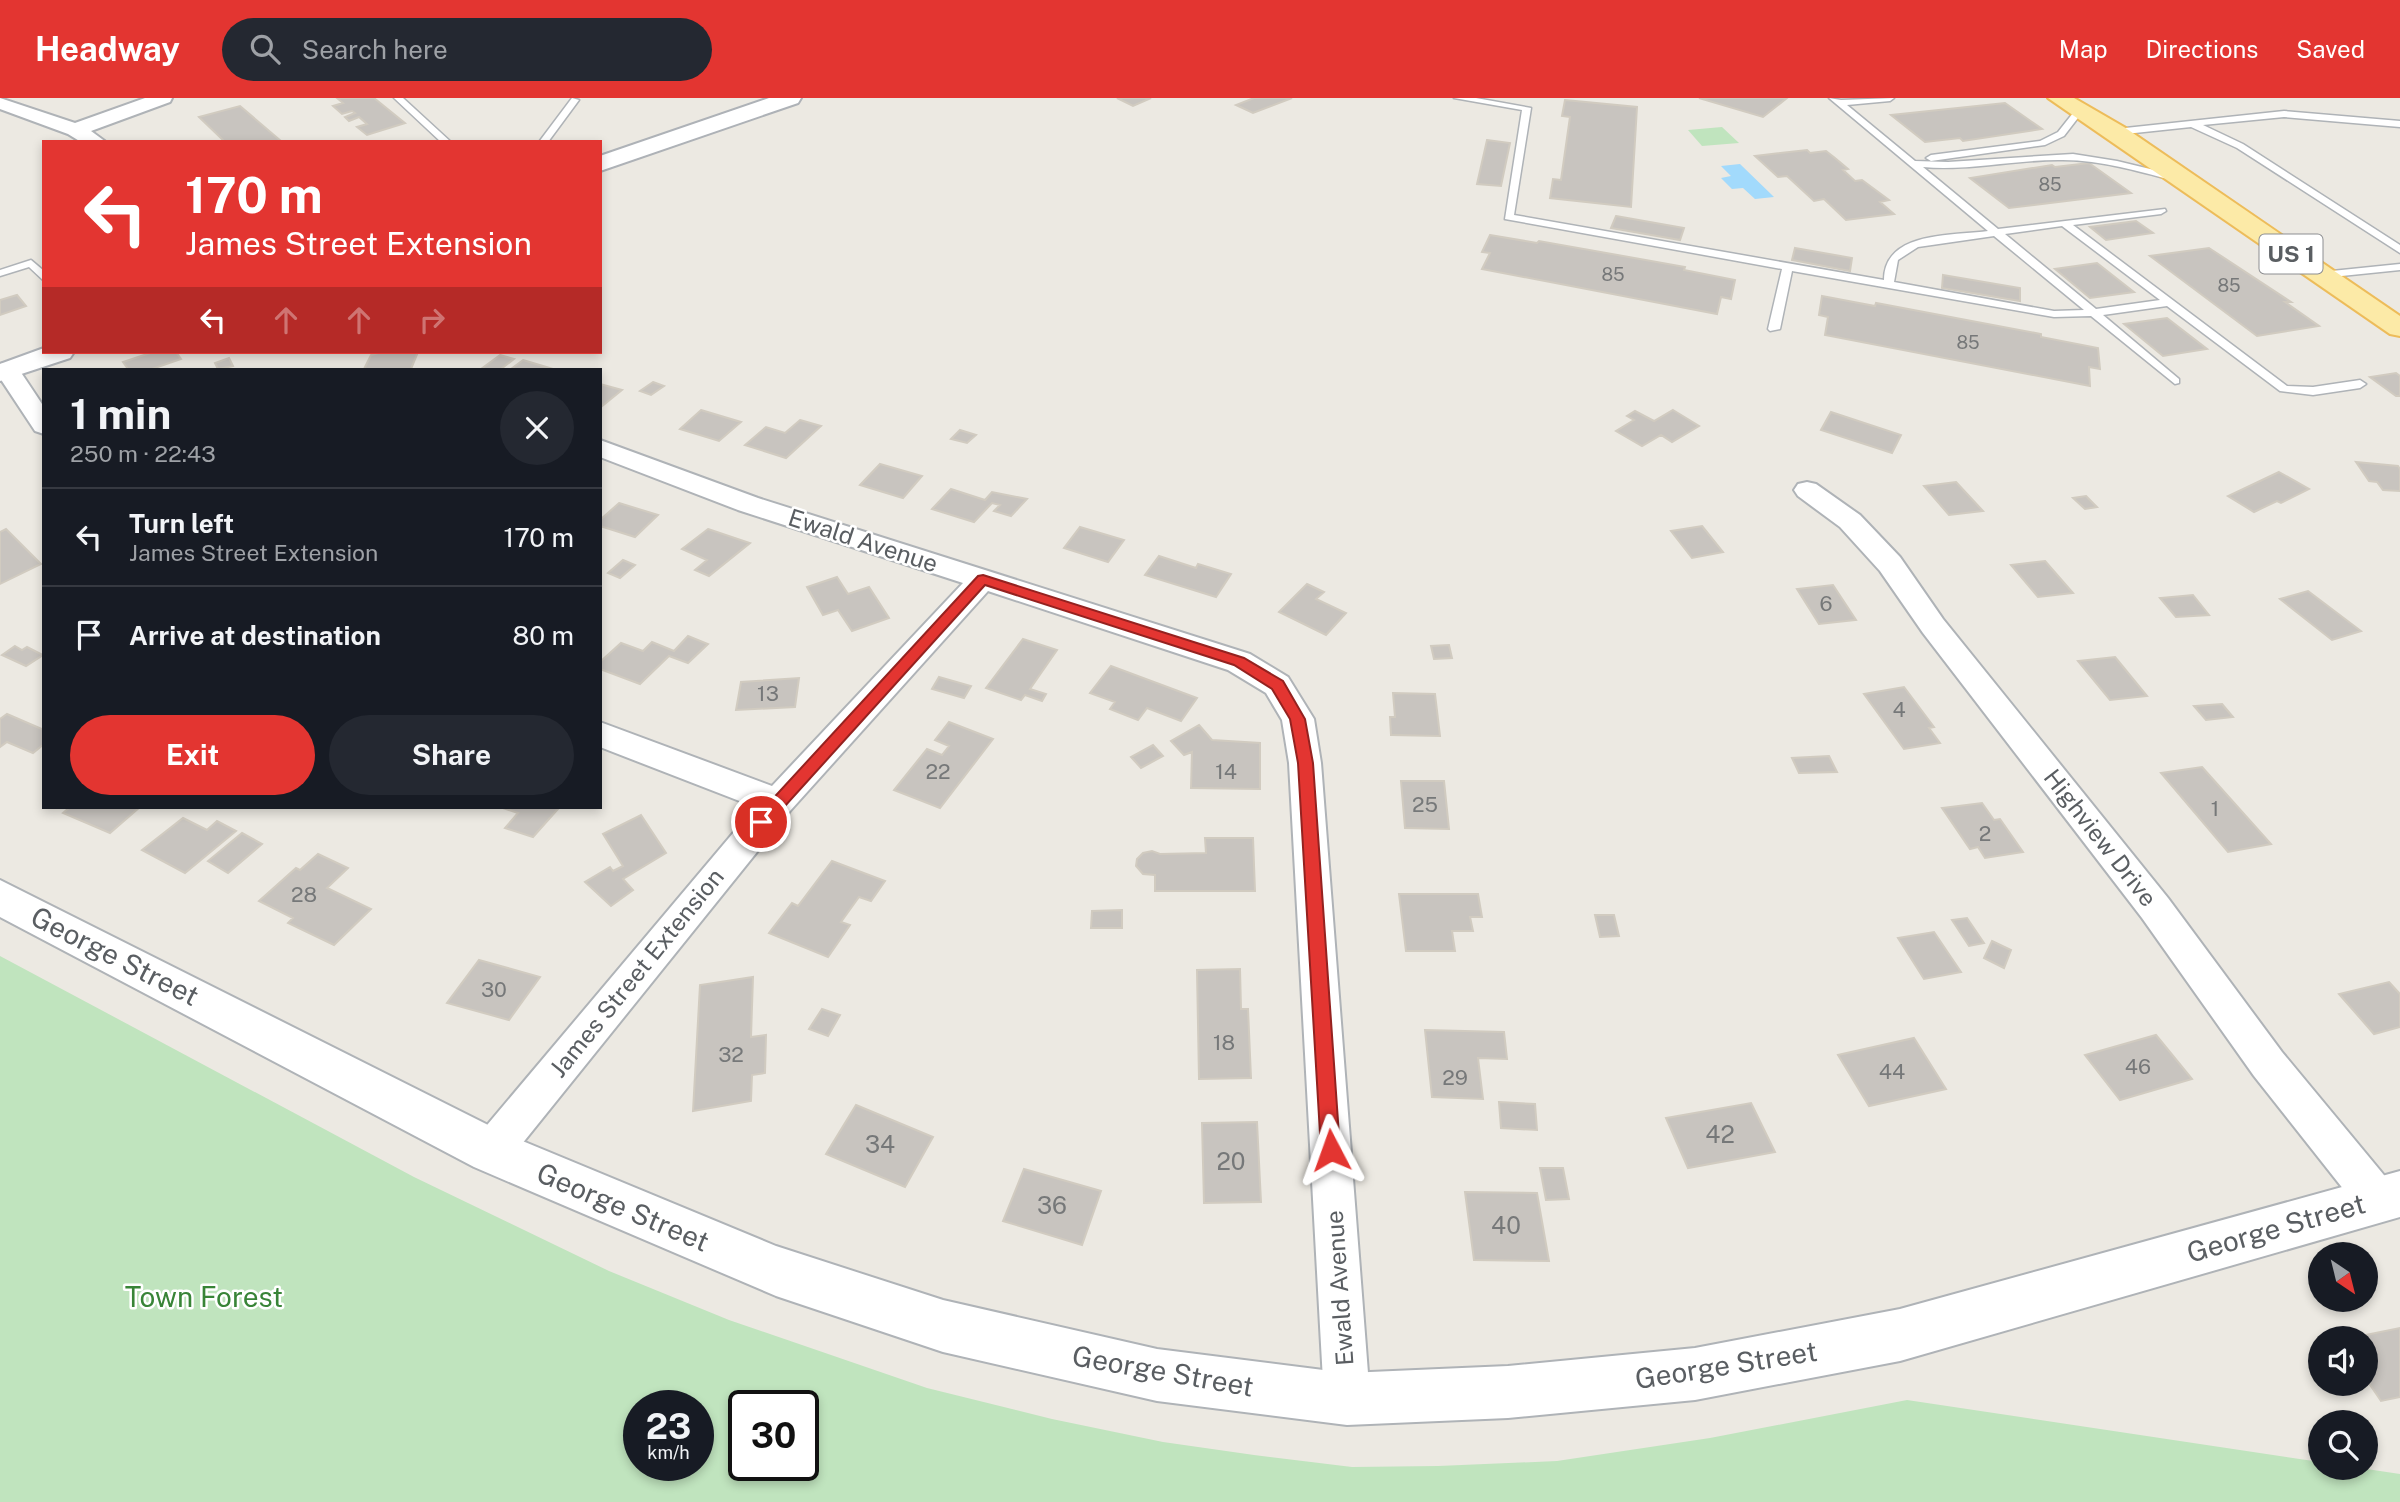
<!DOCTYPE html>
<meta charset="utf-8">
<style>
:root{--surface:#171b24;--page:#242831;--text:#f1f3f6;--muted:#9ea1a6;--line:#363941;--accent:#e33531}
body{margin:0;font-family:"Public Sans",sans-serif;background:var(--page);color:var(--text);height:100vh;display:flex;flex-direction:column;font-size:26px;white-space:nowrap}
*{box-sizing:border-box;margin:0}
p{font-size:23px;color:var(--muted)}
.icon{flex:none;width:38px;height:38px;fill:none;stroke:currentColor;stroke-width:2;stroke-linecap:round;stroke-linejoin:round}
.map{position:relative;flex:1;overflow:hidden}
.drawer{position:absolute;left:42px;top:270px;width:560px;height:441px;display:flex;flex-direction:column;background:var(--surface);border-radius:0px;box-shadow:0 4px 10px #0003}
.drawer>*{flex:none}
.banner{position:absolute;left:42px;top:42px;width:560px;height:214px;border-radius:0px;box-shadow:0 4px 10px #0003;background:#e33531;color:#fff;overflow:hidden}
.needle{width:46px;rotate:145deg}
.buttons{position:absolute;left:2308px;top:1144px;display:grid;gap:14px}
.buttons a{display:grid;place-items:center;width:70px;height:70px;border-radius:50%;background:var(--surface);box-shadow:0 4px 10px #0003;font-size:35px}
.speed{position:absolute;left:623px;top:1292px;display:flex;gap:14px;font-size:35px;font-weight:700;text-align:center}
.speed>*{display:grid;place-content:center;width:91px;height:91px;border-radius:50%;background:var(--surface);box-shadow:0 4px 10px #0003;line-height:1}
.speed small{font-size:18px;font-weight:400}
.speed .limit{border:4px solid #111;border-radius:10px;background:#fff;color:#111}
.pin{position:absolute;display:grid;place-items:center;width:60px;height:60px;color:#fff;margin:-30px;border:4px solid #fff;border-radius:50%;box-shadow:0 2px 7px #0007}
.me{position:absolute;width:77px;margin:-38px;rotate:356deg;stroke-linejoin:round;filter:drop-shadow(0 0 5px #0008)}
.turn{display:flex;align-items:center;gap:24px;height:147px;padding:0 28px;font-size:32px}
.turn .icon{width:91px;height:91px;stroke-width:2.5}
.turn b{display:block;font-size:49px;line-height:60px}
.lanes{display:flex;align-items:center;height:66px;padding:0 28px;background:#0003;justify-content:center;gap:35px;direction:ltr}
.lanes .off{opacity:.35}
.round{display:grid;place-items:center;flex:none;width:74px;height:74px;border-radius:37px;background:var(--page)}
.summary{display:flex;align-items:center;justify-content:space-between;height:119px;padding:0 28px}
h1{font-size:42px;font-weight:700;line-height:52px}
.button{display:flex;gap:14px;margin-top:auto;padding:14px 28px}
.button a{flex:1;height:80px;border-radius:42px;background:var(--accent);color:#fff;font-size:28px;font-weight:700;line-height:80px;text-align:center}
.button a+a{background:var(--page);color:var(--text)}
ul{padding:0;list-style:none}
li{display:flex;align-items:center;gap:21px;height:98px;padding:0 28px;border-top:2px solid var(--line)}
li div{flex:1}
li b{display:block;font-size:26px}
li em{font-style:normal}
header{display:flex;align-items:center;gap:42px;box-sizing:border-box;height:98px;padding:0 35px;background:var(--accent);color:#fff}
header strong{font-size:33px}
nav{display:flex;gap:38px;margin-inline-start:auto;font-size:24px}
.search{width:490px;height:63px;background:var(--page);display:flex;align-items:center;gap:18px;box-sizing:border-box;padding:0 24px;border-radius:38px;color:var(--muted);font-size:26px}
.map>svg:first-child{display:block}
.green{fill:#c0e4be;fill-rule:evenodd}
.water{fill:#a2dafc}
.building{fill:#c8c4bf;stroke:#d1cbc0;stroke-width:2}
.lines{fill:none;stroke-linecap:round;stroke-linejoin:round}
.service-casing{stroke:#afb3b7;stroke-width:3}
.minor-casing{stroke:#afb3b7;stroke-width:4}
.tertiary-casing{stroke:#afb3b7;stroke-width:4}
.secondary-casing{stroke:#aeb2b7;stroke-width:4}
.primary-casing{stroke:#edbc5a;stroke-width:4}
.service{fill:#fff;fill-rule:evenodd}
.minor{fill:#fff;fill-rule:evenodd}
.tertiary{fill:#fff;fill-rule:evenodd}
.secondary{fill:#fff;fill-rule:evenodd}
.primary{fill:#fceaa7;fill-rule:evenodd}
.route{fill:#e33531;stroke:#942220;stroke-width:2}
.labels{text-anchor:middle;stroke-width:5;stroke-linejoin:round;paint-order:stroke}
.far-number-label{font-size:18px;fill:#767879}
.number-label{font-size:21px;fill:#767879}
.shield{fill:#fff;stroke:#8c8e91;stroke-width:2}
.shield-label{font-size:23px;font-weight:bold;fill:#5a5e62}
.street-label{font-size:24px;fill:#5a5e62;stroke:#fff}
.near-number-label{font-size:24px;fill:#767879}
.near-street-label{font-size:28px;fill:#5a5e62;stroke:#fff}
.near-park-label{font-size:28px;fill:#388437;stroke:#fff}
</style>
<header>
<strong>Headway</strong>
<div class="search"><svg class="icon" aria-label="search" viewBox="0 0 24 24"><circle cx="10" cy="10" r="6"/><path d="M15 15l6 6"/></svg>Search here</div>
<nav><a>Map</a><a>Directions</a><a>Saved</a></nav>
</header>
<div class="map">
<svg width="2400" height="1404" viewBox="0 0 2400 1404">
<rect width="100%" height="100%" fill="#ece9e2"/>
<path class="green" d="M1722,29l17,16 -37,3 -14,-16z
M0,858l414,221 195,94 120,49 198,68 125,31 111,23 91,13 98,12 86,-1 119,-5 153,-23 197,-38 413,62v6h40l40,6v28h-2400zM639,1307h59v60h-59zM744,1307h59v60h-59z"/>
<path class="water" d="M1740,66l34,33 -19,2 -12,-11 -11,1 -11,-11 10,-2 -10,-10z"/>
<path class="building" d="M337,0h37l31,25 -38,12 -10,-8 10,-3 -8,-7 -10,4 -4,-4 10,-4 -3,-2 -10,3 -9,-8 10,-3z
M1117,0h34l-18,8z
M1254,0h38l-39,15 -17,-8z
M1699,0h88l-24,19z
M1565,2l72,7 -6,100 -81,-9 3,-19 8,1 9,-63 -8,-1z
M2005,5l37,26 -79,12 -3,-3 -35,4 -34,-27z
M240,8l41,35 -56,1 -26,-25z
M1487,42l23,3 -9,43 -24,-2z
M1807,52l3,3 16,-2 9,7 13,11 -5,1 12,11 7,-1 27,20 -9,2 14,12 -48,6 -22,-21 -10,2 -27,-25 -9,1 -23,-21z
M2089,65l42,30 -122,15 -39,-30 82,-13 3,2z
M1616,118l68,12 -4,12 -69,-12z
M2136,123l17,12 -47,7 -16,-13z
M1490,137l47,8 2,-2 146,26 -1,3 51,10 -4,19 -10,-2 -4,17 -235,-45 8,-16 -8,-1z
M1795,150l57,10 -2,13 -58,-11z
M2209,150l82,54h-6l34,24 -62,10 -107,-80z
M2097,165l37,29 -44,6 -35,-29z
M1943,177l77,13v13l-78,-13z
M17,197l9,11 -26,9v-15z
M1822,198l53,10 1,-3 165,31v3l57,11 2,21 -11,-2 1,19 -265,-51 3,-18 -9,-2z
M2167,220l40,31 -44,7 -39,-32z
M153,254h23l5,7 -29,10h-24l-5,-7z
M382,254h36l-7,17h-47l7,-14z
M500,257l14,4 -13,10h-20z
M229,260l4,8 -15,3 -3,-6z
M523,262l30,9h-42z
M2396,275l4,3v20h-4l-26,-19z
M653,284l11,4 -13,9 -11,-4z
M600,286l22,6 -21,17h-1z
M701,312l40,12 -22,19 -39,-12z
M1673,312l26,16 -27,16 -11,-7 -19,11 -26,-15 18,-11 -7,-4 8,-5 19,10z
M1831,314l70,23 -9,18 -71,-23z
M800,322l21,6 -35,32 -41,-13 21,-18 19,6z
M960,332l16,5 -9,8 -16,-4z
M2356,364l42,4 2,3v22l-17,-1 -6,-8 -8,-1z
M880,366l42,12 -19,22 -43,-13z
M2279,374l30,17 -28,14 -4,-2 -23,11 -26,-16z
M1956,384l27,29 -34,4 -25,-29z
M951,391l34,11 7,-8 35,7 -16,17 -17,-5 6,-6 -8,-2 -18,19 -42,-13z
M2086,398l11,11 -12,2 -12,-11z
M619,405l39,12 -23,22 -35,-11v-6z
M1702,428l21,26 -31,6 -21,-27z
M1080,429l44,13 -16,22 -44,-14z
M6,431l35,35 -41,20v-52z
M708,431l42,14 -41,33 -14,-6 12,-10 -25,-11z
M1159,458l37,12 2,-4 33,10 -15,23 -71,-22z
M623,462l12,5 -15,13 -12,-5z
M2045,463l28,32 -35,4 -27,-32z
M837,479l11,17 21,-7 20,31 -37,13 -14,-21 -15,5 -16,-28z
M1307,486l17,8 -8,7 30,14 -20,22 -47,-23z
M1833,487l23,35 -37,4 -22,-35z
M2308,493l53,40 -29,9 -52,-41z
M2193,497l16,20 -33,2 -16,-19z
M688,538l20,8 -20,19 -19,-7 -29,28 -40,-15v-7l21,-19 22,8 9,-9 22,9z
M1023,541l34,11 -27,39 16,5 -4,7 -17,-6 -4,5 -35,-12z
M1449,547l3,13 -18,1 -3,-13z
M15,548l7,4 5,-3 16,8 -17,11 -24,-11z
M2115,559l32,39 -37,4 -32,-39z
M1111,568l86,32 -16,23 -34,-13 -9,12 -28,-11 5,-7 -25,-9z
M939,579l32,9 -7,12 -32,-9z
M799,580l-4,29 -59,3 5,-28z
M1904,589l30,40 -5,1 11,15 -36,6 -40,-55z
M1393,595l42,1 5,42 -49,-1 -1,-18h5z
M2222,606l11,13 -27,3 -12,-14z
M7,616l37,16v14l-11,9 -26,-11 -7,5v-28z
M949,624l44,17 -53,69 -46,-18 33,-41 15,6 7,-9 -14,-6z
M1199,627l13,15 48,3v46l-69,-1 1,-36 -8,3 -13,-14z
M1153,647l10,11 -22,12 -10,-11z
M1829,658l8,16 -38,1 -7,-15z
M2202,669l69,77 -43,8 -67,-79z
M1401,683h43l5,48 -44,-1z
M1982,705l12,17 6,-1 23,33 -38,6 -7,-11 -8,2 -28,-41z
M70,709h70l-30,26 -47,-20z
M500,709h52l6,2 -25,28 -28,-9 13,-15z
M641,717l25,38 -43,26 10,11 -22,16 -26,-24 25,-15 3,4 10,-5 -20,-32z
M183,720l24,12 10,-9 19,10 -51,42 -43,-23z
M242,735l20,11 -34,29 -20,-12z
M1205,740h48l2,53h-100v-16l-12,-1 -7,-8 1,-7 6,-6 9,-2 8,3 46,-1z
M318,756l30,14 -21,20 44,21 -37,36 -46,-22 5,-5 -34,-17 37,-33 4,2z
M832,763l53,20 -14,20 -12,-4 -18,25 9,3 -22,32 -59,-24 23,-30 6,3z
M1399,796h79l4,23h-12l3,14h-21l3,20h-49z
M1122,812v18h-31l1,-17z
M1595,817h19l5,21 -19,1z
M1967,820l17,25 -15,3 -17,-26z
M1934,834l27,40 -37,7 -26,-41z
M1992,843l19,9 -7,18 -20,-10z
M479,862l61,17 -31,43 -62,-17z
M1240,871l1,40h7l3,69 -52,1 -2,-109z
M753,879l-2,60 15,-2 -1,38 -13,2 -1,26 -58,10 7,-126z
M2389,884l11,12v33l-26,7 -35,-40z
M822,911l18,6 -12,21 -19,-7z
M1425,932l79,2 3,27 -29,-1 5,41 -51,-2z
M2156,937l36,44 -72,21 -35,-45z
M1914,940l32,51 -77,17 -31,-51z
M1499,1004l36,2 2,26 -36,-2z
M1751,1005l24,49 -87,16 -22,-50z
M856,1007l77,32 -28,50 -79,-33z
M1257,1024l4,80 -57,1 -2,-80z
M1540,1070h23l6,31 -23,1z
M1024,1071l77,22 -19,54 -79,-24z
M1465,1094l72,1 12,68 -75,-1z
M2400,1230v69l-19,4 -15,-22v-40h-20z"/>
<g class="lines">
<g class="service-casing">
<path id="service" d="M394,0h9l48,44h-10z
M572,0l7,2 -31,42h-9z
M1454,0h22l55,10 -17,107 370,65c0,-49 68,-44 104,-49l-159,-133 12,2 53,-2 -4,3 -43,4 68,56 33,1 125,-8 44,7 62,15 2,2 -5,3c-39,-10 -77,-22 -118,-21 -45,0 -90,11 -135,7l75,62 167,-20 1,2 -5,3 -88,11 214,161 26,1 47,-7 6,4 -6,4 -47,7 -33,-4 -113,-85 -64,9 76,64v4l-4,1 -84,-68 -37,1 -262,-46 -12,58 -10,2 -2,-2 14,-60 -277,-50 17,-109zM2062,128l98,74 -64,9 -91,-75zM1994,138l90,74 -30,1 -160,-29 4,-22 20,-13z
M2077,10l7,2 -20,26 -19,9 -114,16 -5,-3 5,-3 109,-14 18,-9z
M2284,13l116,10v6l-116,-10 -81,8 40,19 157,101v8l-163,-105 -46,-21 -75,8 -5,-3 5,-3z
M31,162l13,11v10l-15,-14 -29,9v-6z
M2400,166v6l-78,8 -5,-3 5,-3z"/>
</g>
<g class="minor-casing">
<path id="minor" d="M0,0l75,25 70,-25h27l-2,4 -79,29 15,11h-25l-13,-8 -68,-25z
M7,265l9,2 28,42v27l-9,-3 -35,-53v-14z
M600,342l158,58 492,156 38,23 26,42 7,44 49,636 -7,16 -16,7 -16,-7 -7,-16 -35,-636 -7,-43 -16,-27 -38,-23 -240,-79 -198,220 -285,354 -14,5 -14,-5 -6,-14 6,-14 278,-330 -155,-60v-25l172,64 191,-203 -225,-73 -138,-53z
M1807,384l9,2 44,31 40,42 43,62 225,279 114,154 111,134 6,14 -6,14 -15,6 -15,-6 -109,-138 -112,-158 -219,-285 -43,-62 -40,-44 -42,-31 -4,-6 4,-6z"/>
</g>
<g class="tertiary-casing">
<path id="tertiary" d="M0,782l508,255 268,111 167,54 214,49 190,24 161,-7 187,-18 205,-39 500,-138v46l-500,144 -205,39 -187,18 -161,7 -190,-24 -214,-49 -167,-56 -302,-129 -474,-250z"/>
</g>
<g class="secondary-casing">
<path id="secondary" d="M769,0h32l-3,5 -198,68v-15z
M44,250v4h30l-4,6 -70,23v-17z"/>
</g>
<g class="primary-casing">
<path id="primary" d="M2048,0h26l50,29 276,189v20l-10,-2z"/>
</g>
<use href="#service" class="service"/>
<use href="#minor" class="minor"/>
<use href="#tertiary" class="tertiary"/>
<use href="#secondary" class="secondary"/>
<use href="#primary" class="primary"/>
</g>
<path class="route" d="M983,477l261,83 39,23 22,38 8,44 27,387 -3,6 -6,3 -7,-3 -3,-6 -23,-387 -8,-44 -18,-30 -38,-24 -249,-80 -219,242h-11l-2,-5 2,-4 223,-242z"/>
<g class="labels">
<g class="far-number-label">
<text x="2050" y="93">85</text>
<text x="1613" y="183">85</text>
<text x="2229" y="194">85</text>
<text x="1968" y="251">85</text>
</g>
<g class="number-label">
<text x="1826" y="513">6</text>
<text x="768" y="603">13</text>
<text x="1899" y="619">4</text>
<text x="938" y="681">22</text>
<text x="1226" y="681">14</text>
<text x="1425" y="714">25</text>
<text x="2215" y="718">1</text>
<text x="1985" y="743">2</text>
<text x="304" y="804">28</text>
<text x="494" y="899">30</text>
<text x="1224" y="952">18</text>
<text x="731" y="964">32</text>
<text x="2138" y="976">46</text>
<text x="1892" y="981">44</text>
<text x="1455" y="987">29</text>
</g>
<rect class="shield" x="2259.5" y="136.5" width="63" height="39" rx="5"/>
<g class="shield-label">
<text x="2291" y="164">US 1</text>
</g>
<g class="street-label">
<text transform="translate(863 443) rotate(18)" y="8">Ewald Avenue</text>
<text transform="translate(2100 740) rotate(52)" y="8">Highview Drive</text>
<text transform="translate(637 875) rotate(-51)" y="8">James Street Extension</text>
<text transform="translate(1340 1190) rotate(-94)" y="8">Ewald Avenue</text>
</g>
<g class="near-number-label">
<text x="1720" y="1045">42</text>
<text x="880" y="1055">34</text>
<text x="1231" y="1072">20</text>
<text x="1052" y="1116">36</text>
<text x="1506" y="1136">40</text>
</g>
<g class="near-street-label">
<text transform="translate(115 858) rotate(27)" y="10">George Street</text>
<text transform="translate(623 1109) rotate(23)" y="10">George Street</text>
<text transform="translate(2276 1130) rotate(-16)" y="10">George Street</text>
<text transform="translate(1726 1267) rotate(-9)" y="10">George Street</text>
<text transform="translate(1163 1273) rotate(10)" y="10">George Street</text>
</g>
<g class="near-park-label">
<text x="204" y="1209">Town Forest</text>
</g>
</g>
</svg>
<div class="buttons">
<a><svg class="needle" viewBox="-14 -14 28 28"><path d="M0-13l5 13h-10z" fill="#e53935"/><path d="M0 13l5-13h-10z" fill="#9ea1a6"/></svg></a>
<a><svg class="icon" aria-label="sound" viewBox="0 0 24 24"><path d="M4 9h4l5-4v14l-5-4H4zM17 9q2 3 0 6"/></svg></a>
<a><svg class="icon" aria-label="search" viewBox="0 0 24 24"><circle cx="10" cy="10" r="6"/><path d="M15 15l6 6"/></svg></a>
</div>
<div class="speed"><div>23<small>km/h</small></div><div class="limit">30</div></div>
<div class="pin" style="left:761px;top:724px;background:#d93025"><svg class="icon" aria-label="arrive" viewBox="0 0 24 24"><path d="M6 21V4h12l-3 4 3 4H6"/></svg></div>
<svg class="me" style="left:1331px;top:1052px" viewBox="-20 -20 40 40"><path d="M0-17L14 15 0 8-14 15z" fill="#e33531" stroke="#fff" stroke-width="4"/></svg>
<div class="banner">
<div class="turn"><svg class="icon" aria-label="left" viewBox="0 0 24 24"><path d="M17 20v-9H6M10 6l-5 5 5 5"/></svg><div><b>170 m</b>James Street Extension</div></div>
<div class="lanes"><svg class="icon" aria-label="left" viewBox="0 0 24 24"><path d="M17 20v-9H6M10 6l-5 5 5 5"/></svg><svg class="icon off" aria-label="ahead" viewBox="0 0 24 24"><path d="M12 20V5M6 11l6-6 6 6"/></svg><svg class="icon off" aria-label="ahead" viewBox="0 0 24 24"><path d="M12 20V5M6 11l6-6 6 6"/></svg><svg class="icon off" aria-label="right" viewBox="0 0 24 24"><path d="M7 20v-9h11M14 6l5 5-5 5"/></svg></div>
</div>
<section class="drawer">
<div class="summary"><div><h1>1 min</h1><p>250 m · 22:43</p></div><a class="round"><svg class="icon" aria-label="close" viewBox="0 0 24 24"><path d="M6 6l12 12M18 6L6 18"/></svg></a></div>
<ul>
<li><svg class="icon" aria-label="left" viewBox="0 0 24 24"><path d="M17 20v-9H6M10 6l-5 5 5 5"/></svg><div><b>Turn left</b><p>James Street Extension</p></div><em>170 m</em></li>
<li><svg class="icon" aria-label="arrive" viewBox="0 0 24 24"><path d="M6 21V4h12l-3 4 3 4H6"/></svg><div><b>Arrive at destination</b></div><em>80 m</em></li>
</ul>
<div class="button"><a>Exit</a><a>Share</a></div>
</section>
</div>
